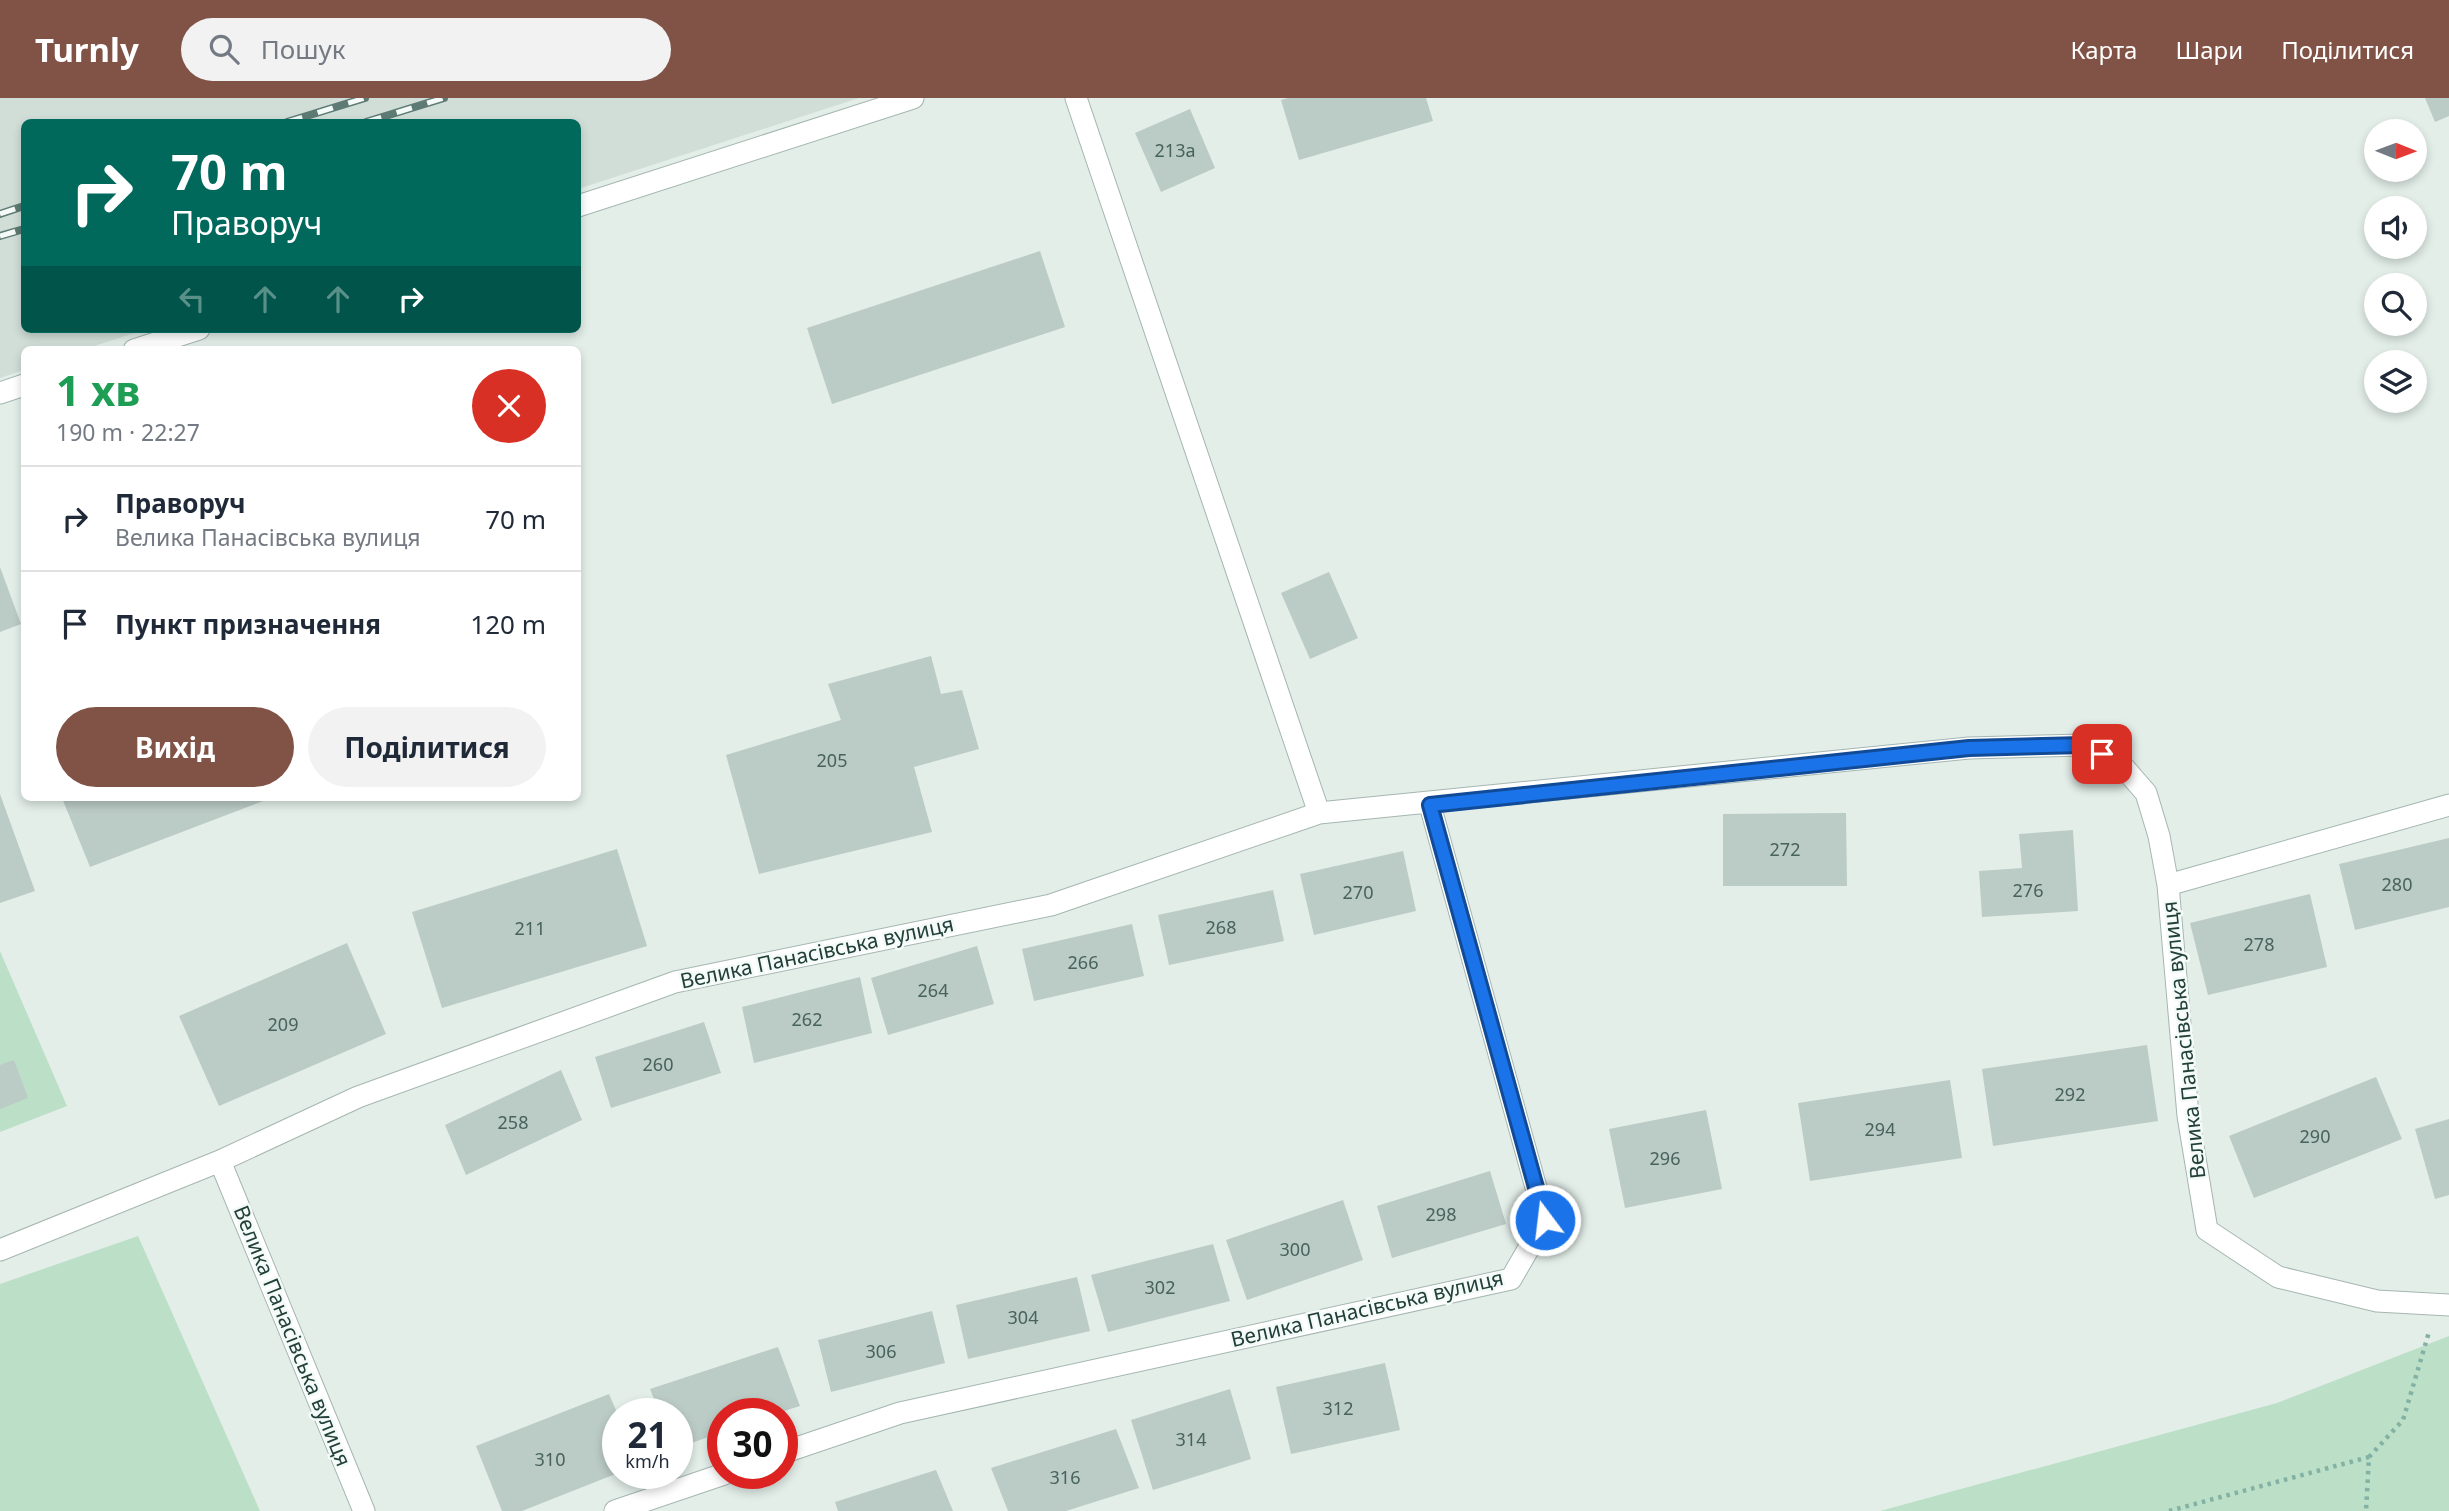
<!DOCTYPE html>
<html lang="uk">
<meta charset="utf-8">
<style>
:root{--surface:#fff;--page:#f2f2f3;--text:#1f2937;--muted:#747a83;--line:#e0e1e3;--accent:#805346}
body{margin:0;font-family:"Noto Sans",sans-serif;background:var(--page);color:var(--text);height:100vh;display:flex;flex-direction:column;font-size:26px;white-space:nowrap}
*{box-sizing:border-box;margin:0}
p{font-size:23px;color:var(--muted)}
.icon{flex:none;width:38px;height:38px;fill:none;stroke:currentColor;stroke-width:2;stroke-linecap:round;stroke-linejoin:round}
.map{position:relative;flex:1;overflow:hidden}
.side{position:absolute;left:21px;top:248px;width:560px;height:455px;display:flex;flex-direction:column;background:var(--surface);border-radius:10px;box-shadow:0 4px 10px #0003}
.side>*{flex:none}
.guide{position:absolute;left:21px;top:21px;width:560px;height:214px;border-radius:10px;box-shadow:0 4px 10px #0003;background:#00695c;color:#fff;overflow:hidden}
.needle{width:46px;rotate:91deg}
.tools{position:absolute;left:2364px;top:21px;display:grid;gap:14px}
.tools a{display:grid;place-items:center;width:63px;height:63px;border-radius:50%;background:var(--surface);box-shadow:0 4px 10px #0003;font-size:35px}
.speed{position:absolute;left:602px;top:1300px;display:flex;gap:14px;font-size:35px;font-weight:700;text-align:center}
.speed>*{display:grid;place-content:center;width:91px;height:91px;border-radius:50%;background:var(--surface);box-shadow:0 4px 10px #0003;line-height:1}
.speed small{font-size:18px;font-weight:400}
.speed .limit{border:10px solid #d22;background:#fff;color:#111}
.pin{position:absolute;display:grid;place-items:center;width:60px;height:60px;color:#fff;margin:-30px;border-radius:14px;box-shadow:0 4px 10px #0006}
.me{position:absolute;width:77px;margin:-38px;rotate:345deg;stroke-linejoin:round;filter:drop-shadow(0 0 5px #0008)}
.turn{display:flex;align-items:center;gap:24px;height:147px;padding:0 35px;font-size:32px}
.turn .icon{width:91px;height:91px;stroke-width:2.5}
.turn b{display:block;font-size:49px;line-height:60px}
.lanes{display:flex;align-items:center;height:66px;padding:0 35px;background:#0003;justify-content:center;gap:35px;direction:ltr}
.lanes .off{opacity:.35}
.round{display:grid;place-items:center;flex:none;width:74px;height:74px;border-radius:37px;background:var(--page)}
.overview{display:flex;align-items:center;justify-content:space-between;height:119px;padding:0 35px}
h1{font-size:42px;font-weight:700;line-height:52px;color:#1e9e55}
.primary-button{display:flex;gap:14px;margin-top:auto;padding:14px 35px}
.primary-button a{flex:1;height:80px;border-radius:42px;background:var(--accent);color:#fff;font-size:28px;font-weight:700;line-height:80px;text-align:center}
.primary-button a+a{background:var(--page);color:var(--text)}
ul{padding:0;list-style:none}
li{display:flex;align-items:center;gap:21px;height:105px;padding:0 35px;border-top:2px solid var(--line)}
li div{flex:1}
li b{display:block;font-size:26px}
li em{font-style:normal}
header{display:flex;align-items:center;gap:42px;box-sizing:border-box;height:98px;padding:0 35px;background:var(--accent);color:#fff}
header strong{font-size:33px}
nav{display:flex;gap:38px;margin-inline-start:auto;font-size:24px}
.search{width:490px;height:63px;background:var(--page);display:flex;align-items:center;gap:18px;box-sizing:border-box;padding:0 24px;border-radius:38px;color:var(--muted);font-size:26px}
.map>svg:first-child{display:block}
.built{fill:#d1ded8}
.green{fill:#bcdfc7}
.building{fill:#bbcbc6}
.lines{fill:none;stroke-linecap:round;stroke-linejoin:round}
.minor-casing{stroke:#a5b6b1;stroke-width:23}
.path{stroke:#83b2a5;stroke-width:4.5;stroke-dasharray:3.5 5;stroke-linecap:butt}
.minor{stroke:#fff;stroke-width:21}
.rail-casing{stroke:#5d7b74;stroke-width:8}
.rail{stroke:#f4faf7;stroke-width:5;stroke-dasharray:16;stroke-linecap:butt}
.route-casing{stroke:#114b97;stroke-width:18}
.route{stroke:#1a73e8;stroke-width:12}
.labels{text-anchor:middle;stroke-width:5;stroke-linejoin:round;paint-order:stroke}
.number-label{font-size:18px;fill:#48635c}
.street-label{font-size:21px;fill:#224039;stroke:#f4faf7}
</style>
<header>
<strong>Turnly</strong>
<div class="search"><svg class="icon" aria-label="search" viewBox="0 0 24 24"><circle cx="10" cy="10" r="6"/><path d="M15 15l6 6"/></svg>Пошук</div>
<nav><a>Карта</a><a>Шари</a><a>Поділитися</a></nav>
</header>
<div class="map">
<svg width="2449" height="1413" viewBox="0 0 2449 1413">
<rect width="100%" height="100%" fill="#e3eee9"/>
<path class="built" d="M0,0h859l-281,91v-67h-554v207h123l-65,21h-58v20l-24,8z"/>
<path class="green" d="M0,853l67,155 -67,26z
M138,1138l122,275h-260v-227z
M2449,1238v175h-569l397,-108z"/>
<path class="building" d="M1288,0h138l7,23 -134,39 -18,-60z
M2425,0h24v18l-14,6z
M1190,11l25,59 -54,24 -26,-59z
M1040,153l25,76 -233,77 -25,-76z
M0,469l21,57 -21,8z
M1329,474l29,66 -48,21 -29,-66z
M931,558l10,38 21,-4 17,59 -65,18 18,65 -173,42 -33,-119 115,-35 -13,-36z
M0,696l35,97 -35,12z
M62,700h209l-181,69z
M1846,715l1,73h-124v-72z
M2073,732l5,81 -96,6 -3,-46 43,-3 -3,-34z
M2449,740v69l-94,23 -16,-66z
M617,751l30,97 -205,62 -30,-96z
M1403,753l13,60 -102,24 -14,-61z
M1273,792l11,51 -115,24 -11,-50z
M2310,796l17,73 -119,28 -18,-72z
M1132,826l12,52 -110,25 -12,-52z
M347,845l39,91 -167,72 -40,-90z
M977,848l17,58 -106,31 -17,-57z
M860,879l12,56 -118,30 -12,-56z
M704,924l17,51 -110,35 -16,-51z
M2147,947l11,76 -165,25 -11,-77z
M14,962l14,38 -28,11v-44z
M561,972l21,50 -116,55 -21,-50z
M2376,979l26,62 -148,59 -25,-62z
M1950,982l12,78 -152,23 -12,-78z
M1706,1012l16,79 -97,19 -16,-79z
M2449,1021v76l-14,4 -20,-70z
M1490,1073l16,53 -114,34 -15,-52z
M1343,1102l20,60 -116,40 -21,-60z
M1213,1146l17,57 -122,31 -17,-57z
M1077,1179l13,54 -122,28 -12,-54z
M932,1213l13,52 -114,29 -13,-52z
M778,1249l22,59 -25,8h-52v18l-46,16v-34h-17l-10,-25z
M1385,1265l15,67 -109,24 -15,-67z
M1230,1291l21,70 -98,31 -22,-70z
M609,1296l9,21v58l-96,38h-20l-26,-65z
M1116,1331l23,59 -73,23h-58l-17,-43z
M936,1372l17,41h-115l-3,-9z"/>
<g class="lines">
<g class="minor-casing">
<path id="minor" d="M1076,0l243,715
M578,108l335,-108
M134,252l65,-21
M0,295l24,-8
M2168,787l20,231 19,114 71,47 99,24 72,4
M220,1063l144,350
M0,1152l220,-89 138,-64 317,-115 376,-77 268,-92 650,-65 115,-3 36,18 26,30 13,43 9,49 281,-80
M782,1355l118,-40 611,-134 34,-59 -115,-415
M615,1413l109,-37"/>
</g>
<path class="path" d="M2369,1359l34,-37 26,-88
M2169,1413l200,-54 -3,54"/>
<use href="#minor" class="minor"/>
<g class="rail-casing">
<path id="rail" d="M287,24l78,-24
M366,24l78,-24
M0,116l24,-8
M0,138l24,-7"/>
</g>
<use href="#rail" class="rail"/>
</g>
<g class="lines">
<g class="route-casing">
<path id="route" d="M1545,1122l-115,-415 539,-57 115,-3 18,9"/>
</g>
<use href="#route" class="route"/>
</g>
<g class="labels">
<g class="number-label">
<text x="1175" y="59">213а</text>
<text x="832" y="669">205</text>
<text x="1785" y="758">272</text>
<text x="2397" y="793">280</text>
<text x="2028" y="799">276</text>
<text x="1358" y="801">270</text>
<text x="1221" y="836">268</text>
<text x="530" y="837">211</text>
<text x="2259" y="853">278</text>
<text x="1083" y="871">266</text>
<text x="933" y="899">264</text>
<text x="807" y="928">262</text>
<text x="283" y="933">209</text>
<text x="658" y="973">260</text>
<text x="2070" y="1003">292</text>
<text x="513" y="1031">258</text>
<text x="1880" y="1038">294</text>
<text x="2315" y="1045">290</text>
<text x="1665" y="1067">296</text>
<text x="1441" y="1123">298</text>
<text x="1295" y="1158">300</text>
<text x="1160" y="1196">302</text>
<text x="1023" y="1226">304</text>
<text x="881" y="1260">306</text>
<text x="1338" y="1317">312</text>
<text x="1191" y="1348">314</text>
<text x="550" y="1368">310</text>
<text x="1065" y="1386">316</text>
</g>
<g class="street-label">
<text transform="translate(817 855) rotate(-12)" y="7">Велика Панасівська вулиця</text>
<text transform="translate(2184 942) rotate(-96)" y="7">Велика Панасівська вулиця</text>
<text transform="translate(1367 1211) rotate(-13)" y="7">Велика Панасівська вулиця</text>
<text transform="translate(292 1238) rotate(68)" y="7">Велика Панасівська вулиця</text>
</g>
</g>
</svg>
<div class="tools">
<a><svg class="needle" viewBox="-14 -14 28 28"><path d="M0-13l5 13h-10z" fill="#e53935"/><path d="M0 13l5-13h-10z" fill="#747a83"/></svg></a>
<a><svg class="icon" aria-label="sound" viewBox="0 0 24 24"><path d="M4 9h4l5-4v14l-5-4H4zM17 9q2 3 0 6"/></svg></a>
<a><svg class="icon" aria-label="search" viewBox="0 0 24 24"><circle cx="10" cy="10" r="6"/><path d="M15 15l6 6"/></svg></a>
<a><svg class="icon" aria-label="layers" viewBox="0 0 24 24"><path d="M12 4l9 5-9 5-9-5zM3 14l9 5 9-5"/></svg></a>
</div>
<div class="speed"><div>21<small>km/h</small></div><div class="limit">30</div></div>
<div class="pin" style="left:2102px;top:656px;background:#d93025"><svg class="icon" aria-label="arrive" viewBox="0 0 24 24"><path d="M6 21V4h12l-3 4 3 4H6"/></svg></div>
<svg class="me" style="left:1545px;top:1122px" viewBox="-20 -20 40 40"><circle r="17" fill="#1a73e8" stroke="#fff" stroke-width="3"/><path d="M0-11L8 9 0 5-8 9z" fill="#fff"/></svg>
<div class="guide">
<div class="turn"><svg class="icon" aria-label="right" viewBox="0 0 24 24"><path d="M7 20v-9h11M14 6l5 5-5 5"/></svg><div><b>70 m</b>Праворуч</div></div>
<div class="lanes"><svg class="icon off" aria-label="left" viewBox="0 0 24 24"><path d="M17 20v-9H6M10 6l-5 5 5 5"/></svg><svg class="icon off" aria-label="ahead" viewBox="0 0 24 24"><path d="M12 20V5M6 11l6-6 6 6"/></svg><svg class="icon off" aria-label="ahead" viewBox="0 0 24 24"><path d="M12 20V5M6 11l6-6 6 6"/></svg><svg class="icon" aria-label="right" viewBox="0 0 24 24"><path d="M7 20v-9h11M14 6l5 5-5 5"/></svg></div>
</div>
<section class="side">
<div class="overview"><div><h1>1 хв</h1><p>190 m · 22:27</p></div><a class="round" style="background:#d93025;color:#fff"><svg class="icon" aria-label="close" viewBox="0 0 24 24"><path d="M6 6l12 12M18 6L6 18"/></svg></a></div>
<ul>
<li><svg class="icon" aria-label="right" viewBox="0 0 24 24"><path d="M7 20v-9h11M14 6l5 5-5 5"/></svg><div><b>Праворуч</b><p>Велика Панасівська вулиця</p></div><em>70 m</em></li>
<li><svg class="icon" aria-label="arrive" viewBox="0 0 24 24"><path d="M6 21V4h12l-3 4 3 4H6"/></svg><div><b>Пункт призначення</b></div><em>120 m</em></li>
</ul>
<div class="primary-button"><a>Вихід</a><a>Поділитися</a></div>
</section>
</div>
